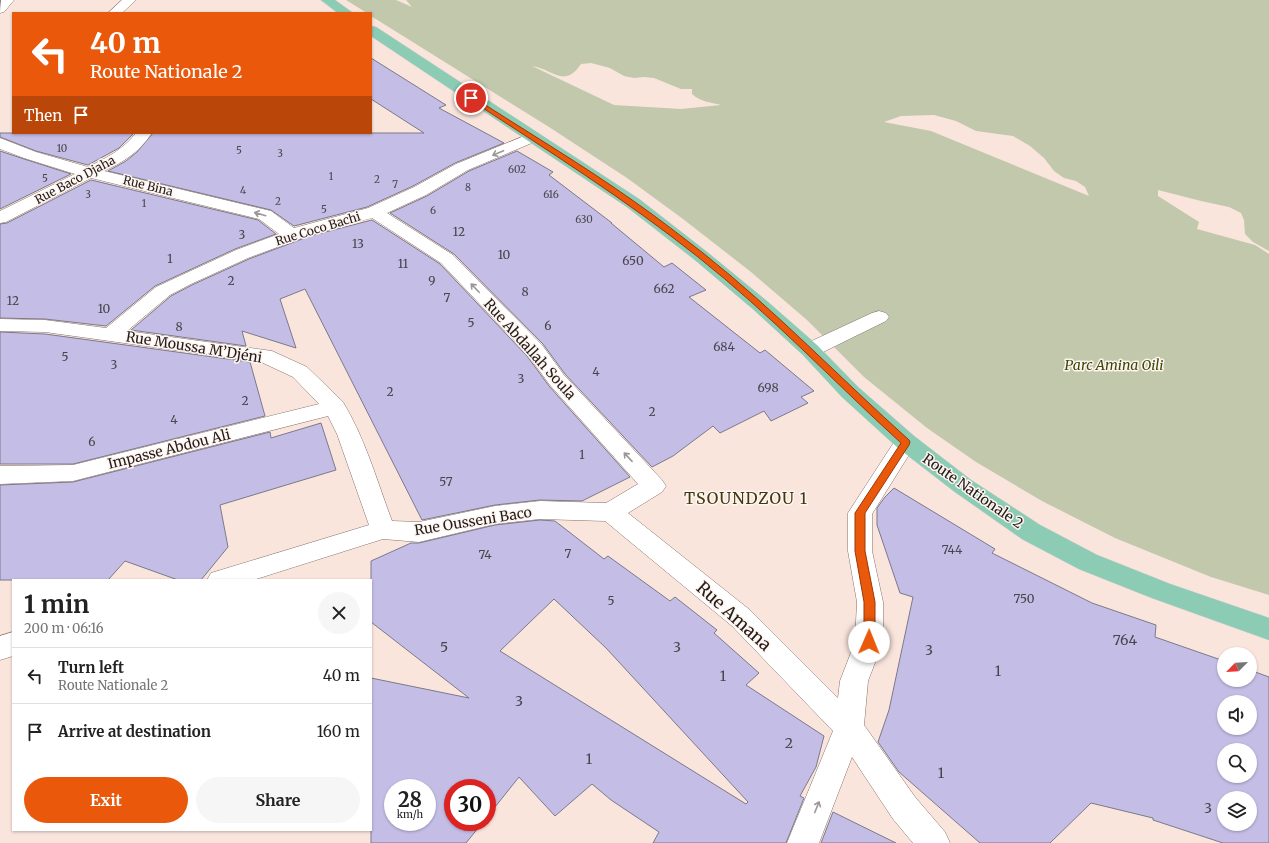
<!DOCTYPE html>
<meta charset="utf-8">
<style>
:root{--surface:#fff;--page:#f6f6f6;--text:#222;--muted:#767676;--line:#e0e0e0;--accent:#ea580c}
body{margin:0;font-family:Merriweather,serif;background:var(--page);color:var(--text);height:100vh;display:flex;flex-direction:column;font-size:15px;white-space:nowrap}
*{box-sizing:border-box;margin:0}
p{font-size:13px;color:var(--muted)}
.icon{flex:none;width:22px;height:22px;fill:none;stroke:currentColor;stroke-width:2;stroke-linecap:round;stroke-linejoin:round}
.map{position:relative;flex:1;overflow:hidden}
.panel{position:absolute;left:12px;top:579px;width:360px;height:252px;display:flex;flex-direction:column;background:var(--surface);border-radius:0px;box-shadow:0 1px 3px #0004}
.panel>*{flex:none}
.top-card{position:absolute;left:12px;top:12px;width:360px;height:122px;border-radius:0px;box-shadow:0 1px 3px #0004;background:#ea580c;color:#fff;overflow:hidden}
.needle{width:26px;rotate:246deg}
.tools{position:absolute;left:1217px;top:647px;display:grid;gap:8px}
.tools a{display:grid;place-items:center;width:40px;height:40px;border-radius:50%;background:var(--surface);box-shadow:0 1px 3px #0004;font-size:20px}
.speed{position:absolute;left:384px;top:779px;display:flex;gap:8px;font-size:20px;font-weight:700;text-align:center}
.speed>*{display:grid;place-content:center;width:52px;height:52px;border-radius:50%;background:var(--surface);box-shadow:0 1px 3px #0004;line-height:1}
.speed small{font-size:10px;font-weight:400}
.speed .limit{border:6px solid #d22;background:#fff;color:#111}
.pin{position:absolute;display:grid;place-items:center;width:34px;height:34px;color:#fff;margin:-17px;border:2px solid #fff;border-radius:50%;box-shadow:0 1px 4px #0007}
.me{position:absolute;width:44px;margin:-22px;rotate:1deg;stroke-linejoin:round;filter:drop-shadow(0 0 3px #0008)}
.turn{display:flex;align-items:center;gap:14px;height:84px;padding:0 12px;font-size:18px}
.turn .icon{width:52px;height:52px;stroke-width:2.5}
.turn b{display:block;font-size:28px;line-height:34px}
.then{display:flex;align-items:center;height:38px;padding:0 12px;background:#0003;gap:8px;font-size:15px}
.round{display:grid;place-items:center;flex:none;width:42px;height:42px;border-radius:21px;background:var(--page)}
.head{display:flex;align-items:center;justify-content:space-between;height:68px;padding:0 12px}
h1{font-size:24px;font-weight:700;line-height:30px}
.action{display:flex;gap:8px;margin-top:auto;padding:8px 12px}
.action a{flex:1;height:46px;border-radius:24px;background:var(--accent);color:#fff;font-size:16px;font-weight:700;line-height:46px;text-align:center}
.action a+a{background:var(--page);color:var(--text)}
ul{padding:0;list-style:none}
li{display:flex;align-items:center;gap:12px;height:56px;padding:0 12px;border-top:1px solid var(--line)}
li div{flex:1}
li b{display:block;font-size:15px}
li em{font-style:normal}
.map>svg:first-child{display:block}
.green{fill:#c1c8ac;fill-rule:evenodd}
.building{fill:#c4bee6;stroke:#7b798a;fill-rule:evenodd}
.lines{fill:none;stroke-linecap:round;stroke-linejoin:round}
.minor-casing{stroke:#86736b;stroke-width:1}
.major-casing{stroke:#cecdcc;stroke-width:1}
.minor{fill:#fff;fill-rule:evenodd}
.major{fill:#8cccb5;fill-rule:evenodd}
.oneway{stroke:#9c9897}
.route{fill:#ea580c;stroke:#983908}
.labels{text-anchor:middle;stroke-width:3;stroke-linejoin:round;paint-order:stroke}
.far-number-label{font-size:10px;fill:#4a444c}
.far-street-label{font-size:12px;fill:#221b18;stroke:#fef5f1}
.number-label{font-size:12px;fill:#4a444c}
.street-label{font-size:14px;fill:#221b18;stroke:#fef5f1}
.park-label{font-size:14px;font-style:italic;fill:#3b4705;stroke:#fef5f1}
.near-number-label{font-size:14px;fill:#4a444c}
.quarter-label{font-size:16px;letter-spacing:1px;fill:#41380e;stroke:#fef5f1}
.near-street-label{font-size:17px;fill:#221b18;stroke:#fef5f1}
</style>
<div class="map">
<svg width="1269" height="843" viewBox="0 0 1269 843">
<rect width="100%" height="100%" fill="#fae5dc"/>
<path class="green" d="M346,0h50l16,7 -6,-7h863v251l-16,-9 -8,-8 -1,-14 -3,-7 -12,-6 -28,-6 -43,-11v6l41,26 -2,7 58,16 14,9v341l-58,-18 -96,-39 -73,-37 -66,-39 -49,-34 -63,-51 -57,-57 -56,-48 -68,-53 -56,-41 -78,-51 -178,-111v-3h-4zM591,63l19,5 14,8 10,2 10,-1 10,1 27,11h11v5c9,8 18,8 29,11l-40,4 -67,-4 -82,-39c21,3 32,23 49,-2zM934,115l22,6 20,10 37,5 17,10 14,12 10,13 10,7 12,3 9,6 4,9 -158,-65 -47,-9 17,-6z"/>
<path class="building" d="M371,58l75,47 -7,3 65,35 -49,20 -42,23 -46,21 -73,19 -23,-16 -163,-39 18,-10 11,-9 16,-19h271l-53,-34z
M0,133h134l-15,15 -31,17 -52,-14 -36,-14z
M0,151l24,8 47,15 -71,35z
M517,151l36,21 -4,3 63,48h-1l53,44 8,-4 34,27 -17,7 71,56 5,-3 49,41 -13,6 7,6 -37,18 -7,-10 -44,22 -7,-7 -40,30 -21,11 -87,-93 -22,-30 -89,-90 -64,-41 37,-17 42,-25z
M91,180l167,40 18,14 -41,15 -80,37 -49,40 -61,-7 -45,-1v-94l7,-1z
M372,220l68,44 87,92 22,30 81,91 -48,24 -42,-1 -45,5 -73,15 -117,-231 -25,10 16,49 -54,-17 4,15 -115,-16 40,-34 21,-11 57,-26 61,-23z
M0,332l45,2 205,28 15,54 -192,48h-73z
M321,423l15,47 -116,35 8,42 -27,33h-23l-53,-19 -17,19h-108v-95l73,-3 197,-50 1,6z
M894,488l101,61 -3,4 100,50 64,22 -1,12 69,24v19h26v-10l19,7v166h-46l-70,-23v-2l-62,-15 -41,40h-70l-81,-71 -21,-30 11,-32 24,-113 -13,-4 -23,-68v-17l8,-11zM1224,702h26v26h-26zM1224,750h26v26h-26zM1224,798h26v26h-26z
M540,520l15,1 49,38 4,-3 62,45 5,-4 42,33 -3,3 45,40 -13,12 78,51 -8,31 -16,29 4,2 -18,45h-133l6,-11 -48,-32 -19,-16 -37,32 -36,-39 -32,40v-29h-34v34h30l-17,21h-95v-165l98,20 -98,-76v-61l40,-18h8l76,-18zM554,599l52,49 142,154 -2,2 -246,-153zM393,788h34v34h-34z
M833,812l63,31h-75z"/>
<g class="lines">
<g class="minor-casing">
<path id="minor" d="M1,0h13l-10,12 -4,1z
M122,0h14l-14,13h-14z
M534,132l5,2 3,3 -3,3 -71,30 -42,25 -39,18 66,42 89,90 22,30 98,105 4,6 -4,6 -34,21 122,97 88,88 2,-17 15,-39 2,-40 -9,-51v-38l50,-77 8,-2 8,2 3,6 -45,72v37l11,51v40l-15,39 -4,44 51,72 30,35 5,11h-37l-20,-24 -41,-62 -33,86h-32l46,-112 -101,-105 -127,-105 -65,-2 -45,5 -76,18 -36,-3 -130,41h-46l4,-7 158,-48 -32,-91 -9,-18 -255,65 -73,3v-18l73,-1 246,-61 -26,-27 -32,-15 -216,-30 -45,-1v-12l45,1 61,8 50,-41 80,-37 43,-16 -20,-15 -168,-41 -85,44 -6,1v-12l75,-37 -51,-16 -24,-9v-11l36,14 52,15c18,-9 35,-17 48,-34h16c-14,20 -27,28 -48,38l167,40 23,17 74,-20 46,-21 42,-23zM372,218l69,45 87,92 22,30 88,99 -32,19 -66,-2 -45,5 -76,16 -27,-1c-15,-40 -27,-83 -49,-119l-36,-35 -35,-16 -145,-20 43,-36 21,-11 57,-26 62,-23z
M879,311l7,2 3,4 -3,4 -69,34 -7,2 -7,-2 -3,-5 3,-5 69,-32z
M13,632v24l-13,4v-24z"/>
</g>
<g class="major-casing">
<path id="major" d="M321,0h14l18,13h-15z
M371,26l5,1 263,172 68,53 61,50 49,43 41,42 56,49 57,44 69,45 57,30 73,29 99,34v22l-117,-42 -73,-29 -57,-30 -67,-47 -57,-44 -56,-51 -39,-42 -49,-45 -59,-50 -68,-53 -256,-171z"/>
</g>
<use href="#minor" class="minor"/>
<use href="#major" class="major"/>
</g>
<defs><path id="oneway-shaft" d="M-6 0H5M1.5-3L5.5 0L1.5 3" fill="none" stroke-width="1.6" stroke-linecap="round" stroke-linejoin="round"/></defs>
<g class="oneway">
<use href="#oneway-shaft" transform="translate(498 153) rotate(157)"/>
<use href="#oneway-shaft" transform="translate(260 214) rotate(-164)"/>
<use href="#oneway-shaft" transform="translate(475 288) rotate(-134)"/>
<use href="#oneway-shaft" transform="translate(628 457) rotate(-133)"/>
<use href="#oneway-shaft" transform="translate(817 807) rotate(-68)"/>
</g>
<path class="route" d="M469,97h4c54,35 110,68 162,105 23,16 46,34 68,51 73,58 137,125 206,187l1,2 -1,3 -44,68v38l10,51v40l-2,3 -4,2 -4,-2 -1,-3v-40l-9,-51v-38l46,-70c-68,-62 -131,-129 -203,-186 -73,-58 -151,-107 -229,-158z"/>
<g class="labels">
<g class="far-number-label">
<text x="62" y="152">10</text>
<text x="239" y="154">5</text>
<text x="280" y="157">3</text>
<text x="517" y="173">602</text>
<text x="331" y="180">1</text>
<text x="45" y="182">5</text>
<text x="377" y="183">2</text>
<text x="395" y="188">7</text>
<text x="468" y="191">8</text>
<text x="243" y="194">4</text>
<text x="88" y="198">3</text>
<text x="551" y="198">616</text>
<text x="278" y="205">2</text>
<text x="144" y="207">1</text>
<text x="324" y="213">5</text>
<text x="433" y="214">6</text>
<text x="584" y="223">630</text>
</g>
<g class="far-street-label">
<text transform="translate(75 180) rotate(-28)" y="4">Rue Baco Djaha</text>
<text transform="translate(148 186) rotate(14)" y="4">Rue Bina</text>
<text transform="translate(318 229) rotate(-17)" y="4">Rue Coco Bachi</text>
</g>
<g class="number-label">
<text x="459" y="236">12</text>
<text x="242" y="239">3</text>
<text x="358" y="248">13</text>
<text x="504" y="259">10</text>
<text x="170" y="263">1</text>
<text x="633" y="265">650</text>
<text x="403" y="268">11</text>
<text x="231" y="285">2</text>
<text x="432" y="285">9</text>
<text x="664" y="293">662</text>
<text x="525" y="296">8</text>
<text x="447" y="302">7</text>
<text x="13" y="305">12</text>
<text x="104" y="313">10</text>
<text x="471" y="327">5</text>
<text x="548" y="330">6</text>
<text x="179" y="331">8</text>
<text x="724" y="351">684</text>
<text x="65" y="361">5</text>
<text x="114" y="369">3</text>
<text x="596" y="376">4</text>
<text x="521" y="383">3</text>
<text x="768" y="392">698</text>
<text x="390" y="396">2</text>
<text x="245" y="405">2</text>
<text x="652" y="416">2</text>
<text x="174" y="424">4</text>
<text x="92" y="446">6</text>
<text x="582" y="459">1</text>
<text x="446" y="486">57</text>
<text x="952" y="554">744</text>
<text x="568" y="558">7</text>
<text x="485" y="559">74</text>
<text x="1024" y="603">750</text>
<text x="611" y="605">5</text>
</g>
<g class="street-label">
<text transform="translate(194 347) rotate(9)" y="5">Rue Moussa M’Djéni</text>
<text transform="translate(530 349) rotate(48)" y="5">Rue Abdallah Soula</text>
<text transform="translate(169 449) rotate(-14)" y="5">Impasse Abdou Ali</text>
<text transform="translate(973 491) rotate(35)" y="5">Route Nationale 2</text>
<text transform="translate(473 521) rotate(-9)" y="5">Rue Ousseni Baco</text>
</g>
<g class="park-label">
<text x="1114" y="370">Parc Amina Oili</text>
</g>
<g class="near-number-label">
<text x="1125" y="645">764</text>
<text x="444" y="652">5</text>
<text x="677" y="652">3</text>
<text x="929" y="655">3</text>
<text x="998" y="676">1</text>
<text x="723" y="681">1</text>
<text x="519" y="706">3</text>
<text x="789" y="748">2</text>
<text x="589" y="764">1</text>
<text x="941" y="778">1</text>
<text x="1208" y="813">3</text>
</g>
<g class="quarter-label">
<text x="746" y="504">TSOUNDZOU 1</text>
</g>
<g class="near-street-label">
<text transform="translate(734 616) rotate(42)" y="6">Rue Amana</text>
</g>
</g>
</svg>
<div class="tools">
<a><svg class="needle" viewBox="-14 -14 28 28"><path d="M0-13l5 13h-10z" fill="#e53935"/><path d="M0 13l5-13h-10z" fill="#767676"/></svg></a>
<a><svg class="icon" aria-label="sound" viewBox="0 0 24 24"><path d="M4 9h4l5-4v14l-5-4H4zM17 9q2 3 0 6"/></svg></a>
<a><svg class="icon" aria-label="search" viewBox="0 0 24 24"><circle cx="10" cy="10" r="6"/><path d="M15 15l6 6"/></svg></a>
<a><svg class="icon" aria-label="layers" viewBox="0 0 24 24"><path d="M12 4l9 5-9 5-9-5zM3 14l9 5 9-5"/></svg></a>
</div>
<div class="speed"><div>28<small>km/h</small></div><div class="limit">30</div></div>
<div class="pin" style="left:471px;top:98px;background:#d93025"><svg class="icon" aria-label="arrive" viewBox="0 0 24 24"><path d="M6 21V4h12l-3 4 3 4H6"/></svg></div>
<svg class="me" style="left:869px;top:642px" viewBox="-20 -20 40 40"><circle r="19" fill="#fff"/><path d="M0-13L10 11 0 6-10 11z" fill="#ea580c"/></svg>
<div class="top-card">
<div class="turn"><svg class="icon" aria-label="left" viewBox="0 0 24 24"><path d="M17 20v-9H6M10 6l-5 5 5 5"/></svg><div><b>40 m</b>Route Nationale 2</div></div>
<div class="then">Then<svg class="icon" aria-label="arrive" viewBox="0 0 24 24"><path d="M6 21V4h12l-3 4 3 4H6"/></svg></div>
</div>
<section class="panel">
<div class="head"><div><h1>1 min</h1><p>200 m · 06:16</p></div><a class="round"><svg class="icon" aria-label="close" viewBox="0 0 24 24"><path d="M6 6l12 12M18 6L6 18"/></svg></a></div>
<ul>
<li><svg class="icon" aria-label="left" viewBox="0 0 24 24"><path d="M17 20v-9H6M10 6l-5 5 5 5"/></svg><div><b>Turn left</b><p>Route Nationale 2</p></div><em>40 m</em></li>
<li><svg class="icon" aria-label="arrive" viewBox="0 0 24 24"><path d="M6 21V4h12l-3 4 3 4H6"/></svg><div><b>Arrive at destination</b></div><em>160 m</em></li>
</ul>
<div class="action"><a>Exit</a><a>Share</a></div>
</section>
</div>
